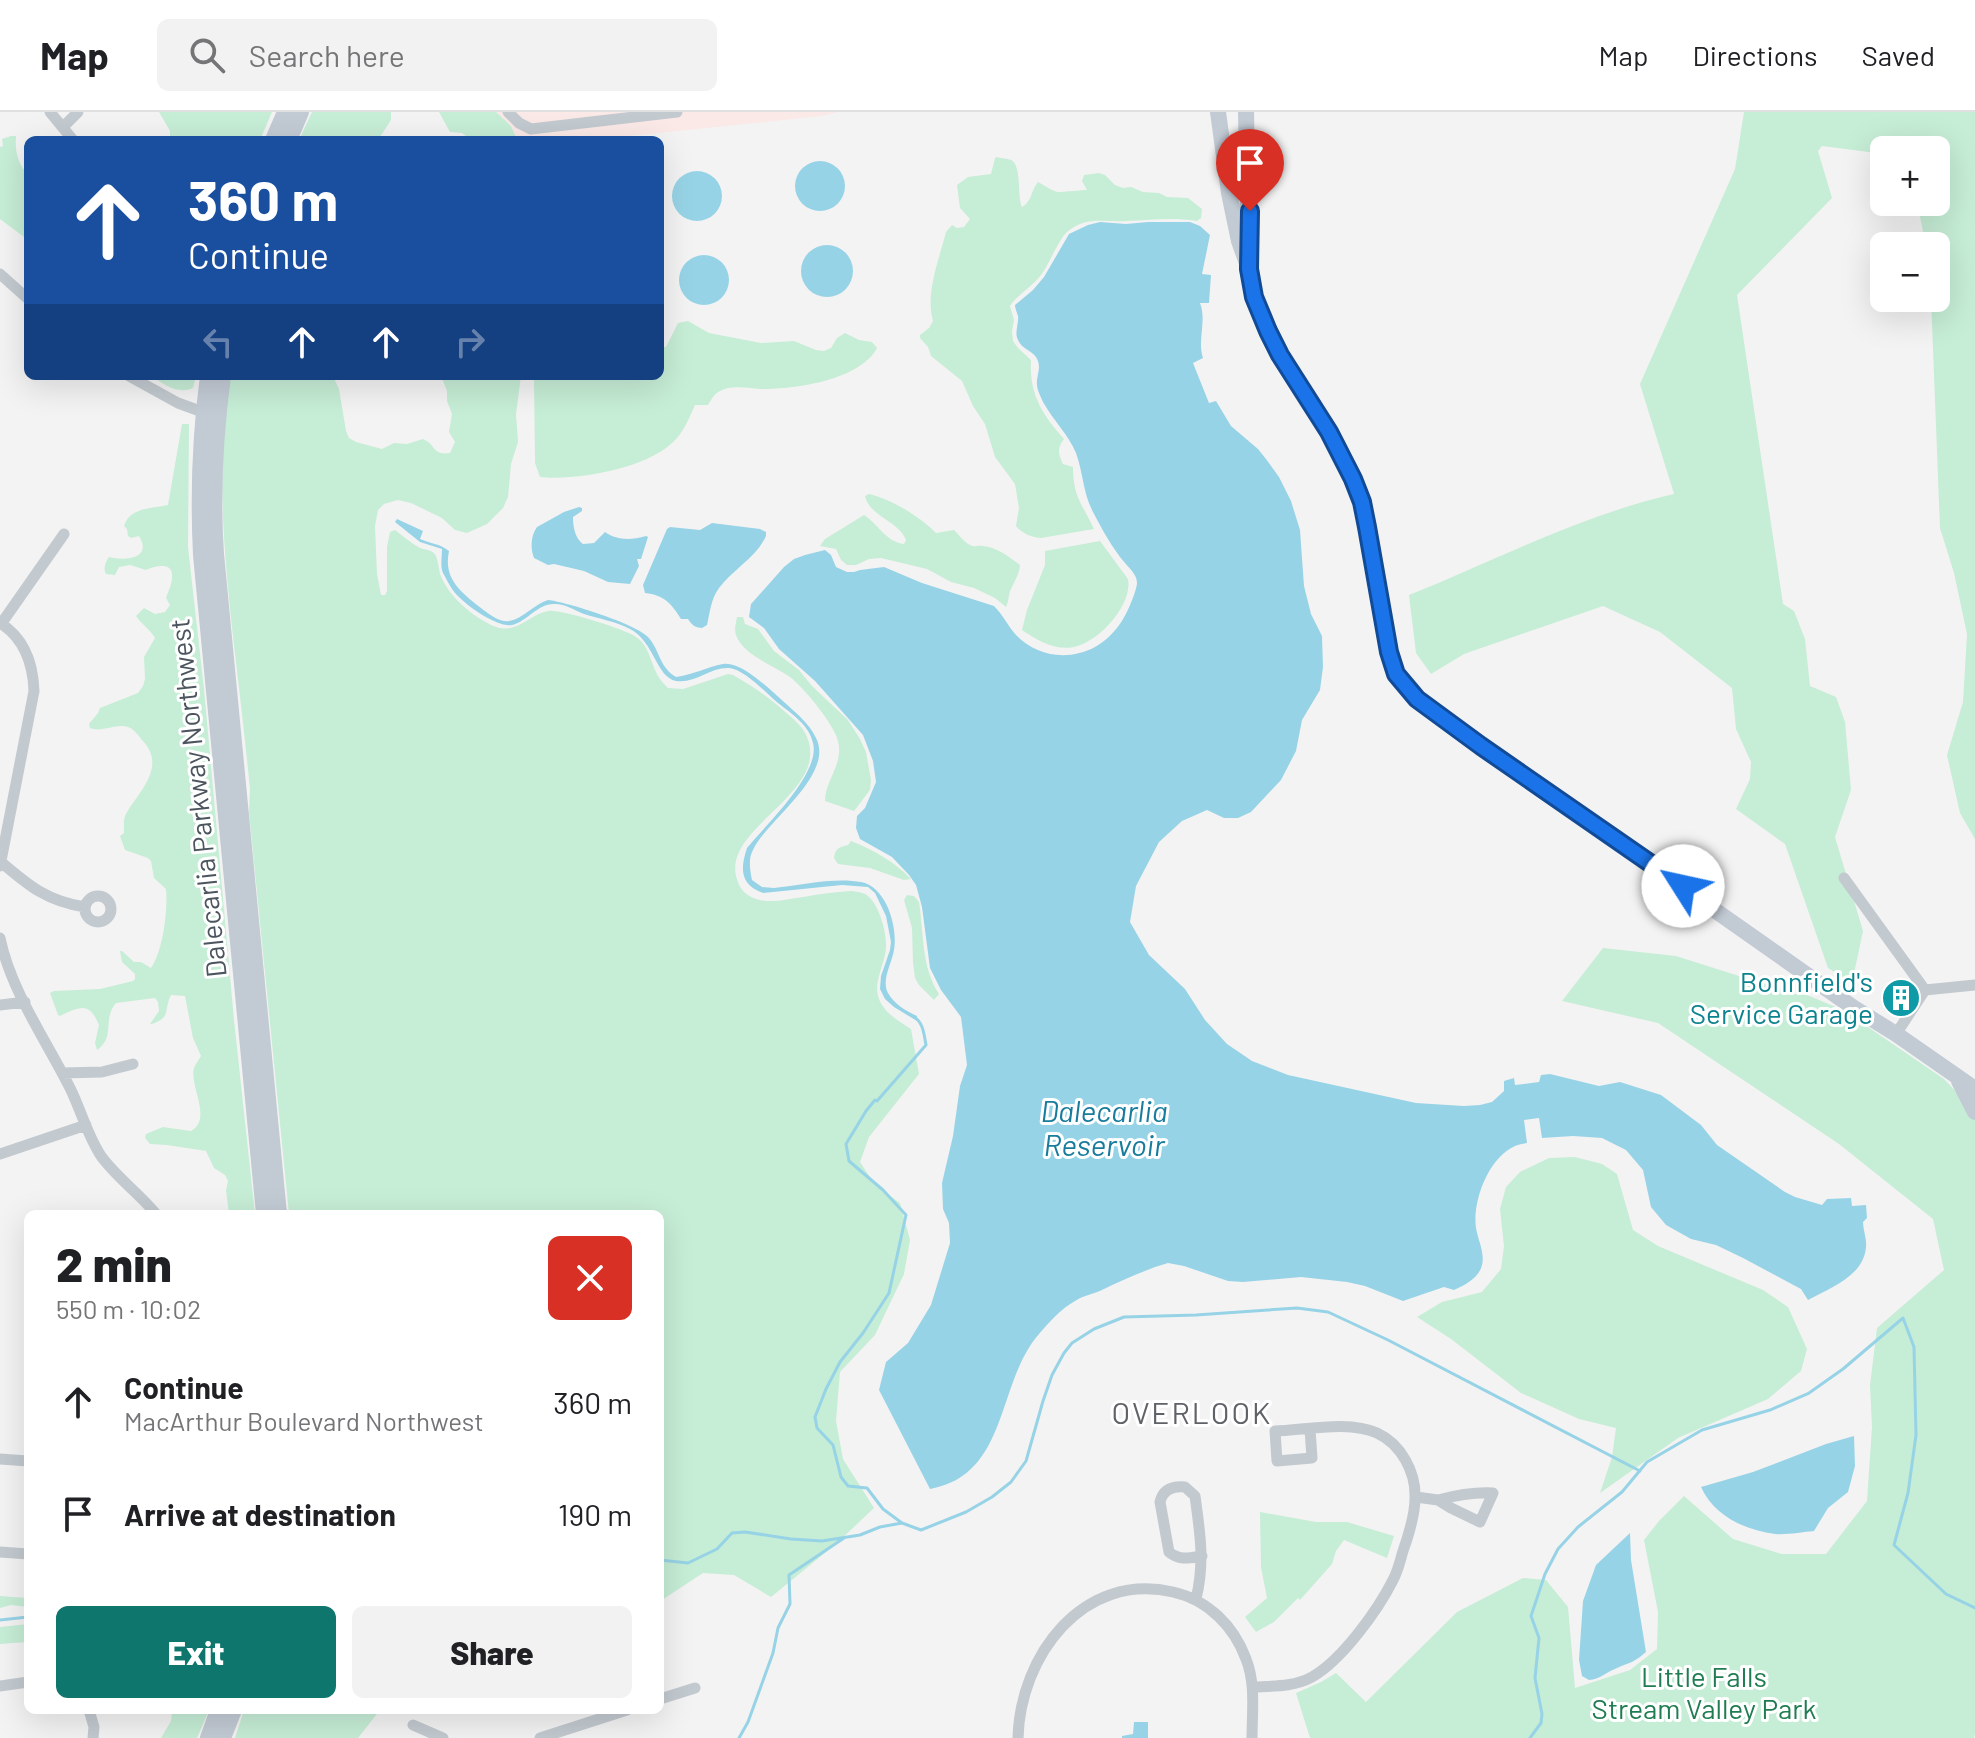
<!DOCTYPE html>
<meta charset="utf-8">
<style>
:root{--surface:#fff;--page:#f2f2f2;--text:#202124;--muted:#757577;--line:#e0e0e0;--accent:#0f766e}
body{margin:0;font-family:Barlow,sans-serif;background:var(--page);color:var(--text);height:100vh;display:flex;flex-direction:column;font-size:30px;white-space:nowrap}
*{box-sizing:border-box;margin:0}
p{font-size:26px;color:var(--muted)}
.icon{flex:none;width:44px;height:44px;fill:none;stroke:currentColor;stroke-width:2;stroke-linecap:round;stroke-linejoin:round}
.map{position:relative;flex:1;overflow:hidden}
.sheet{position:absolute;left:24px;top:1098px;width:640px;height:504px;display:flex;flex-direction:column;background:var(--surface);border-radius:12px;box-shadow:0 8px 32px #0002}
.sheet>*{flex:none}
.guide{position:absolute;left:24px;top:24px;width:640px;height:244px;border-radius:12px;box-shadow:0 8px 32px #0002;background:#1a4fa0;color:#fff;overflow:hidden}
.buttons{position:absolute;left:1870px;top:24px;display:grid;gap:16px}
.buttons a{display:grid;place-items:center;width:80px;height:80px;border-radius:12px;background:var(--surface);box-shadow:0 8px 32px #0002;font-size:40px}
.pin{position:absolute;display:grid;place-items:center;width:68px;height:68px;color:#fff;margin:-82px -34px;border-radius:50% 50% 50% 0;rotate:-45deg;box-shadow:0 0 8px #0007}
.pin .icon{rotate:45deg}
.me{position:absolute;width:88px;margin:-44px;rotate:305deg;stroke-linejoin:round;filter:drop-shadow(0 0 6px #0008)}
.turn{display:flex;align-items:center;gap:28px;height:168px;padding:0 32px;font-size:36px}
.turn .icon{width:104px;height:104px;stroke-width:2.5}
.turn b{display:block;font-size:56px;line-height:68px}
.lanes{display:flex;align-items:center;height:76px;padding:0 32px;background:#0003;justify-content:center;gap:40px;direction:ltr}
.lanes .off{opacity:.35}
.round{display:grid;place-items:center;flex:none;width:84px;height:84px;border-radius:12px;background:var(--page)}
.head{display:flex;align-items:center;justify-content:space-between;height:136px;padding:0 32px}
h1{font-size:48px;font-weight:800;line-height:60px}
.action{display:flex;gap:16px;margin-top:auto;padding:16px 32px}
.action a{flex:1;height:92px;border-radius:12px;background:var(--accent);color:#fff;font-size:32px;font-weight:800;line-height:92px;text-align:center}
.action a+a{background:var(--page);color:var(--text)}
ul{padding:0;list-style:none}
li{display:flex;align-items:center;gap:24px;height:112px;padding:0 32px}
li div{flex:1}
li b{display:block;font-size:30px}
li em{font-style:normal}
header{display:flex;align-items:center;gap:48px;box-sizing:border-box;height:112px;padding:0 40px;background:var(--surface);border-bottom:2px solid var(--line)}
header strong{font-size:38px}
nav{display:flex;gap:44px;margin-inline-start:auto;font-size:28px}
.search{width:560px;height:72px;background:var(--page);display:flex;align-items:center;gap:20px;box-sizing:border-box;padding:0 28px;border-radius:12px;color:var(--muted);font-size:30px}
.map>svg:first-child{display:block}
.medical{fill:#fae9e7}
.green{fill:#c6edd6}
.water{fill:#97d3e6}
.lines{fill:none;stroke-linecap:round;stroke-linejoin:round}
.stream{stroke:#97d3e6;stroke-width:3}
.street{stroke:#c2c9cf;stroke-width:11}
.secondary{stroke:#c2cad4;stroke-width:16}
.route-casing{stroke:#114b97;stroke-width:20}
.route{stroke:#1a73e8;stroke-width:14}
.labels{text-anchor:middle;stroke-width:6;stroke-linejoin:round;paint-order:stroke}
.street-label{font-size:28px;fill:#4c555e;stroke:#fff}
.culture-label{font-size:28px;fill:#0d838f;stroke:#fff;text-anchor:end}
.park-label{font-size:28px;fill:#207c51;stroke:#fff}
.water-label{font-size:30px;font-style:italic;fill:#197c9d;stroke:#fff}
.neighbourhood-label{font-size:30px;letter-spacing:2px;fill:#5f6267;stroke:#fff}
</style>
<header>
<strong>Map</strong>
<div class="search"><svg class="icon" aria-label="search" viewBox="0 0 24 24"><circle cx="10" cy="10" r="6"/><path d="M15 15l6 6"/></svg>Search here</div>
<nav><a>Map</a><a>Directions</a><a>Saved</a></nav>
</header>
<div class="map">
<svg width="1975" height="1626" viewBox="0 0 1975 1626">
<rect width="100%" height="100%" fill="#f4f3f3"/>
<path class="medical" d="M496,0h342l-16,4 -182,19 -77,5h-22l-25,-3 -5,-11z"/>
<path class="green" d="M159,0h113l-12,28h-90v-9z
M312,0h79v8l-13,20h-79z
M439,0h57l15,14 5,11 -1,3h-44l-9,-7 -12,-1z
M1744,0h231v727l-15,-26 -13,-58 16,-53 4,-68 -13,-61 -14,-45 -9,-230h5v-52h-10l-9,-44h19v-52h-52v4l-62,-8 -4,5 14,47 -95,97 46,309 11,7 11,28 5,47 26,11 9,25 6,68 -16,47 28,94 -11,52 -24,-15 -43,-124 -49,-35 14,-30 1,-17 -15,-33 -4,-41 -72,-56 -57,-26 -139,48 -33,20 -15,-21 -7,-58c88,-35 172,-80 265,-101l-34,-110 95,-215z
M11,24h5c-1,14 1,28 12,38v18l-4,11 4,14v23l-28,-21v-72l3,-1 -1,-7z
M997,45c5,2 10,1 14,3 11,5 6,36 11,47 10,-5 9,-17 16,-25 6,3 14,9 20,10 6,0 24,-2 29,-2l-5,-9 2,-6 15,-2 6,2 10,10 8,3 8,-1 12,5 16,1 8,4 21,1 14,11 -1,9 -4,3c-23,-4 -47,-1 -70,0 -21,2 -40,-6 -60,11 -10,10 -17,31 -26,43 -9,12 -24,20 -31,31l4,14 -2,11 1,10 5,7 13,12c-2,34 11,54 33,79 -7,9 -6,14 -1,25l10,3c0,30 9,36 21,62l-53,9c-8,0 -20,-5 -25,-12l3,-18 -4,-24 -20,-27 -10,-33 -12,-18 -11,-25 -31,-25 -3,-9 -8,-9v-3l9,-7 4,-7c-8,-27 6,-61 13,-89l6,-7 5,3 7,-1 6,-8 -10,-11 -3,-23 11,-8 23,-3 4,-16z
M688,209l21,12 52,10 33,-2 22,9 8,1 7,-3 6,-10 8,-5 14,7 13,2 5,6c-17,32 -81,41 -114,41 -13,0 -31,-5 -43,2 -6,3 -9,9 -12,14h-13c-5,11 -10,24 -18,33 -25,30 -100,43 -137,39l-5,-14 -1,-87h126v-29h6l12,-24z
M151,264h45l-3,12c-16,7 -29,-4 -42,-12z
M231,264h102l6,13 7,42 3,7 7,4 26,7 12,-6 13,1 16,-5c13,5 9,17 27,14l5,-11 -6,-10 3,-18 -5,-13v-10l-6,-15h80l-5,38 2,28 -7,22 -3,33 -5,11 -16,16 -20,9 -12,-3 -13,-12 -31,-15 -13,-3 -14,4 -6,6 -3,16 2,48 4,21h4l2,-4v-44l3,-15 5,-2c8,6 16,13 25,18 6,2 13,2 16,8 2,5 3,13 4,18 9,23 30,40 51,51 25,12 36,-10 57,-14 12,-2 77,18 88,26 14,9 15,29 24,42 2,3 5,6 8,9l15,1 45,-15 5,1c18,10 34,21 50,35 9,8 20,16 24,27 24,58 -91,92 -69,145 3,10 12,16 22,18 14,3 29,-1 43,-3 16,-3 32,-5 48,-6 7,1 13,1 18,6 10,9 17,33 17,47 1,18 -14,37 -7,55 6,15 20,22 32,30l8,45 -50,63 -9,25 15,23 25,18 10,37 -6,34 -29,61 -35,37 -4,49 7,38 31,49 -37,35 -66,54 -37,-22 -31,-2 -38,25 -5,6v-390h-371l-40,-402 1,-23c-5,-51 -11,-101 -17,-152 -9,-86 -18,-175 -2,-261z
M182,312h7l-1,123 16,142 30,331 21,194h-26l-3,-24 2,-9 -3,-6 -11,-7 -8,-17 -39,-6 -17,-1 -5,-6 1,-4 17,-7 28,4c22,-12 -2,-45 3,-63 2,-5 5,-8 7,-12l-8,-18 -8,-42 -14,-1c-8,16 1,22 -19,29h-2l9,-13 -1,-9 -3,-4 -39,5c-14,16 0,34 -19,47l-2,-7 4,-18c-10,-24 -19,-18 -39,-9l-2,-1 -8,-22 4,-2 46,-2 33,-8 2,-2v-5l-13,-12 -2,-11h2l12,11h7l10,6c12,-17 17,-58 15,-79l-12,-11 -3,-17 -3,-3 -23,-8 -5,-14 4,-3c0,-7 -1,-14 2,-19 12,-22 42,-47 16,-74 -3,-4 -8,-11 -14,-13 -12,-4 -26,6 -38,1l-1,-4 9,-11 2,-5 38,-15 5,-7 2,-7 -1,-22 11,-19c-5,-9 -14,-14 -19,-22l8,-8 11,6 10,-2 5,-7 -4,-7c2,-6 6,-14 6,-20 2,-17 -17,-12 -26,-8l-16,-5 -11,2 -4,8 -9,-1c-3,-6 -1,-11 3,-17 16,4 44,2 30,-21l-8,2 -3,-2 -1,-7 -3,-3c6,-19 27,-17 44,-21z
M869,382c24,6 50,22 67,39l18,-3c5,5 10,12 16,15 6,3 6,0 13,1 14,1 26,11 37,19 -1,10 -5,15 -9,24 -3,6 -2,12 -5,18l-11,-9 -21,-10 -23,-6 -24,-13 -46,-11 -12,1 -13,6h-9l-6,-5 -5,-11 -16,-3 5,-7 39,-24c14,9 22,27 40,29l2,-4c-7,-19 -37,-24 -41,-44z
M1100,429l28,38c5,26 -29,63 -54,68 -19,4 -37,-7 -52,-17l5,-20 18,-45v-14z
M737,505h6l2,7 13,5 16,22 25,19 13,16 36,34 12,19 6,13 5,28 -1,10 -16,21 -29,-10c0,-21 19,-37 13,-60 -4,-17 -34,-53 -48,-64 -17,-12 -47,-22 -54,-42 -2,-6 0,-12 1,-18z
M851,729c21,8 44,21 60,38l-7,1 -34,-12 -32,-4 -4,-6c1,-10 6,-11 14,-13z
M907,783l7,1 5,6c5,32 2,64 20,92l-5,6 -15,-15 -4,-7 -2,-15 -1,-35 -8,-28z
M1603,836l73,8 120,38 11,1 36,15 101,69 16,17 15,21v617l-1,4h-664l-14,-45 25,-11 15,-9 30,29 91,-90 66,-34 23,2 22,27 7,81 55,-18 27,-21 1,-37 -14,-72 15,-19 25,-25 49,43 49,15h44l41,-53 5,-74 -2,-42 7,-57 67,-58 -11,-51 -94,-75 -181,-121 -96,-22z
M1575,1045l27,7 15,10 16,56 25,16 105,44 25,17 19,42 -6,22 -33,28 -90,39 -78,55 12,-36 4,-29 -37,-9 -58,-26 -70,-54 -34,-22 25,-15 40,-10 19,-23 3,-23 -4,-37 6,-22 14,-15 29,-14z
M1260,1400l56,10h31l47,14 -7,22 -43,-18 -8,11 -4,13 -32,36 -2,-2 -24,24 -18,10 -11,-15 22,-19 -6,-31z
M0,1484l28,2v9l-17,-2 -11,3z
M28,1512v18l-28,2v-17z
M172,1598h37l-12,28h-36l10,-17z
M244,1598h136l-22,28h-123z"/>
<path class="water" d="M795 74a25 25 0 1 1 50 0a25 25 0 1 1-50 0Z
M672 84a25 25 0 1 1 50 0a25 25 0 1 1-50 0Z
M1100,110l26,2 22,-2h42l10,4 10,9 -8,39 9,1 -2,28h-9c7,18 -3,37 3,55l-10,5 16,40 7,-2 15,25 27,23 8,10 13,18 12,24 9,29 4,56 7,28 11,22 1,31 -3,23 -18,30 -6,31 -15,29 -30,32 -13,6h-14l-17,-8 -25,11 -23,21 -23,44 -6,36 19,33 36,34 20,31 22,24 25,17 36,14 128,28 48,3 16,-1 12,-3 12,-11v-10l10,-3 1,7 24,-3 2,-7 9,-1 49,12 21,-4 41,13 40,30 16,20 68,47 10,5 27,8 5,-6 24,-1 1,8 14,-1 1,13 -4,4c0,8 4,17 3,25 -2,29 -36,41 -58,53l-7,-11 -58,-31 -27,-13 -25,-6 -25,-14 -15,-18 -8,-37 -17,-20 -24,-12 -29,-2 -31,2 -3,-20 -15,2 3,23c-4,1 -8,1 -12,3 -26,11 -43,55 -39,82 2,12 9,25 6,37 -3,13 -17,20 -28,25l-10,-3 -41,14 -38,-15 -18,-4 -46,-5 -58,5 -15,-1 -44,-15 -16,-3 -13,4c-18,7 -35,14 -51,22 -10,5 -20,6 -29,12 -14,8 -26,21 -36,33 -43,49 -30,141 -109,155l-51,-99 7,-28 22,-19 23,-38 19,-62 -1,-20 -6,-14 -1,-26 11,-47 7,-50 7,-21 -6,-48 -20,-27 -11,-22 -8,-61 -6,-22 -7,-10 -17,-18 -32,-18 -4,-11 1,-12 8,-8 11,-26 -3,-21 -10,-26 -48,-54 -36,-32 -15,-21 -15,-11 2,-13 33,-37 10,-8 11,-4 20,-5 6,5 5,12 11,5h7l6,-2 24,-3 38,16 72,23c9,9 14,20 22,29 21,22 53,26 79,12 21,-12 31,-30 39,-52 1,-3 3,-9 3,-12 0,-8 -7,-14 -12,-20 -13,-15 -23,-34 -32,-51 -10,-19 -10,-40 -17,-59 -8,-19 -23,-33 -33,-51 -2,-5 -6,-12 -6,-17 -1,-9 4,-15 1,-24 -4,-11 -16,-11 -20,-21 -4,-7 1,-16 0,-24 -1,-4 -3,-7 -3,-11l18,-15 11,-13 25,-43 19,-9z
M801 159a26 26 0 1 1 52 0a26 26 0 1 1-52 0Z
M679 168a25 25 0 1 1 50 0a25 25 0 1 1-50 0Z
M579,395l3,1v3l-9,6c0,10 2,21 10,27l11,-1 11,-11c13,9 26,8 41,4l2,1 -7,22h-4l2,7 -9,18 -22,-2 -24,-11 -30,-7 -6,1 -14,-7c-4,-10 -3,-23 3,-31l27,-15z
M397,407l26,12 -3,8c11,5 19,4 29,12 -6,28 12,41 32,57 7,5 18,15 28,13 14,-2 25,-17 39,-21 19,2 88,24 100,37 12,13 11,30 28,40 16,-2 31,-10 47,-13 19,-3 47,26 61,38 12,11 25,21 32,36 19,37 -50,83 -63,112 -5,9 -3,20 -1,30l10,7 12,1c26,-3 62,-11 87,-6 26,5 37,46 33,68 -2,13 -13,30 -6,43 6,11 18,18 29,23v5l-23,-14 -9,-8 -5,-10 1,-13 9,-26 1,-8 -5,-26 -11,-23 -7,-6 -26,-2 -79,8c-23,-8 -23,-24 -16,-45 18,-22 74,-75 66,-105 -4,-18 -21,-29 -35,-40 -12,-10 -34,-34 -49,-35 -19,-1 -34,16 -53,13 -20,-4 -22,-40 -46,-52 -15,-8 -31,-10 -46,-15 -10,-4 -19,-10 -29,-10 -17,-1 -27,17 -43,21 -13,3 -42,-17 -52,-27 -8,-7 -12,-16 -17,-25 -3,-7 -1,-16 -1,-24l-22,-7 -25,-20z
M712,411l48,6 6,3v4c-10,22 -33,33 -47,52 -8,11 -9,24 -12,37l-5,3c-7,0 -11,-4 -14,-9h-7c-10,-16 -17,-24 -36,-26l-2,-8 24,-56 3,-2 30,3z
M1854,1324l1,30 -7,26 -20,16 -14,23c-12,1 -27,4 -39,3 -30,-4 -61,-18 -74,-47l52,-15 73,-28z
M1630,1421l1,27 15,92c-14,12 -16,10 -31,17 -10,4 -15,10 -26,11l-7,-4 -3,-16 4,-59 13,-36z
M1134,1610h14v16h-26v-2l11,-2z"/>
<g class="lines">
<path class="stream" d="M902,1411l-19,-14 -16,-21 -19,-2 -7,-9 -8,-32 -16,-17 -2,-11 11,-28 14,-27 23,-29 26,-40 17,-78 -23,-25 -34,-29 -3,-17 20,-33 9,-11 2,1 49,-56c-2,-11 -3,-23 -12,-28
M660,1448l28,3 29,-14 15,-16 13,-1 46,7 31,2 38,-6 20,-8 22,-4 19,7 45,-18 26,-15 19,-15 15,-21 17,-60 9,-26 12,-22 8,-10 22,-14 30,-12 72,-2 101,-7 31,4 60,28 252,131
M0,1508l28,-3
M739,1626l9,-16 25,-69 5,-25 12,-24 -1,-29 55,-37
M1530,1626l11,-15 1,-9 -7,-36 4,-40 -8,-22 14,-42 13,-25 20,-22 44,-35 25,-30 55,-32 68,-20 39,-17 34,-24 60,-51 11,29 2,88 -8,58 -14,52 52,49 29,14"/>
<path class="street" d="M50,0l23,28
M508,0l11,11 12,6 146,-17
M63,15l15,-15
M0,162l28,25
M129,264l49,27 30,11
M0,511c24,15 33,40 34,68l-34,175
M1,512l63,-90
M1,750c28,24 46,39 84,45
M1844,766l81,112
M85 797a13 13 0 1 1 26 0a13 13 0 1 1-26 0Z
M0,826c11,53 46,102 70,150 11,22 17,47 31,68 16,22 38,37 55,58
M1925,878l50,-5
M0,893l25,-3
M1896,922l29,-44
M62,961l40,-1 31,-8
M0,1042l86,-29
M0,1347l28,2
M1416,1385l22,3 13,8 29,14 13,-29c-19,-1 -36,2 -55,7
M0,1440l28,2
M1196,1487c9,-37 4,-66 -1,-103l-10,-9c-12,-1 -22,2 -25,15l9,50c11,9 20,6 33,4
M0,1574l28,-4
M1253,1575c20,-1 41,0 59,-10 30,-17 66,-67 81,-97 5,-9 7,-19 10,-29 6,-17 12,-36 12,-53 1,-26 -14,-54 -38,-65 -28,-13 -72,-3 -102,-2l2,30 35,-3 -2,-29
M660,1587l35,-11
M89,1598l5,17 -1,11
M413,1613l30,13
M540,1626l87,-28
M1018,1626c2,-82 65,-167 155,-146 35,8 61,34 73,67 10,25 6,53 6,79"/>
<path class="secondary" d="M1218,0l11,81 10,48 10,28 5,28 14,34 12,24 49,77 24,47 9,23 5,25 22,125 7,22 8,11 13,14 64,47 373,262 42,26 79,55
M1246,0l3,148
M273,28l12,-28
M289,28l12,-28
M208,264c-8,60 -10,119 -7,179l63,659
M223,264c-8,60 -11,118 -7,178l63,660
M1959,969l16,31
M208,1626l10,-28
M223,1626l11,-28"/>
</g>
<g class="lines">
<g class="route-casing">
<path id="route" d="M1250,99l-1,58 5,28 14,34 12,24 49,77 24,47 9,23 5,25 22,125 7,22 21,25 64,47 202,140"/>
</g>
<use href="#route" class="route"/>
</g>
<defs>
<g id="building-disc" transform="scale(2)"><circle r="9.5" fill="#0f9aa8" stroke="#fff"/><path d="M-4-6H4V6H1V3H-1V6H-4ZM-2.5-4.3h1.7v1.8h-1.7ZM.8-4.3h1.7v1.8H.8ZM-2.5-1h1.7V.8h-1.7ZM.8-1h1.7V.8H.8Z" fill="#fff"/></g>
</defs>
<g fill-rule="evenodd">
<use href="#building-disc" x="1901" y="886"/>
</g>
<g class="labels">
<g class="street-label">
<text transform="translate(198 686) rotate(-96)" y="10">Dalecarlia Parkway Northwest</text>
</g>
<g class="culture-label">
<text x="1873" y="880">Bonnfield's<tspan x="1873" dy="32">Service Garage</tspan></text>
</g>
<g class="park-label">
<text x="1704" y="1575">Little Falls<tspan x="1704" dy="32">Stream Valley Park</tspan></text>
</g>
<g class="water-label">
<text x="1104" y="1010">Dalecarlia<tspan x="1104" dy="34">Reservoir</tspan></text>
</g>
<g class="neighbourhood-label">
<text x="1192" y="1312">OVERLOOK</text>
</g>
</g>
</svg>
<div class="buttons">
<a>+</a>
<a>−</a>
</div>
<div class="pin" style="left:1250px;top:99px;background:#d93025"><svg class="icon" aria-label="arrive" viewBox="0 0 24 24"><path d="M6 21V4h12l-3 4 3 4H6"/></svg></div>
<svg class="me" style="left:1683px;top:774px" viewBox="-20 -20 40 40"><circle r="19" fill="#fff"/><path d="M0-13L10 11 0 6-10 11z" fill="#1a73e8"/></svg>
<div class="guide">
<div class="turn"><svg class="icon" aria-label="ahead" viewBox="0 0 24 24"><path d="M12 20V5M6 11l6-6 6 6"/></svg><div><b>360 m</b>Continue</div></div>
<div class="lanes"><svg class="icon off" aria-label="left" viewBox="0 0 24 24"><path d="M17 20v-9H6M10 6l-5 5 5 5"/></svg><svg class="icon" aria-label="ahead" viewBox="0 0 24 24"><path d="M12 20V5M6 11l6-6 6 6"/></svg><svg class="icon" aria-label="ahead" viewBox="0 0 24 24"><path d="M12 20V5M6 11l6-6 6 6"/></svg><svg class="icon off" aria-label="right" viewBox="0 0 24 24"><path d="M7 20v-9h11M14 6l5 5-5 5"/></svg></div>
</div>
<section class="sheet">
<div class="head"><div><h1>2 min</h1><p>550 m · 10:02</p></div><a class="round" style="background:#d93025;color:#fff"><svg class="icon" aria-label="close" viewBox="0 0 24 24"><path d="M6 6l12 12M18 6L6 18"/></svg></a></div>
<ul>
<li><svg class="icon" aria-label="ahead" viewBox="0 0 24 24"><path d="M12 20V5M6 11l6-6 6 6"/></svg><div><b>Continue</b><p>MacArthur Boulevard Northwest</p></div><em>360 m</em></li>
<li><svg class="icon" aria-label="arrive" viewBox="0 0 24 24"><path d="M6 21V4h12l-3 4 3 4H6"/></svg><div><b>Arrive at destination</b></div><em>190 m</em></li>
</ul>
<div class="action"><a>Exit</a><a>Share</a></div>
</section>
</div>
